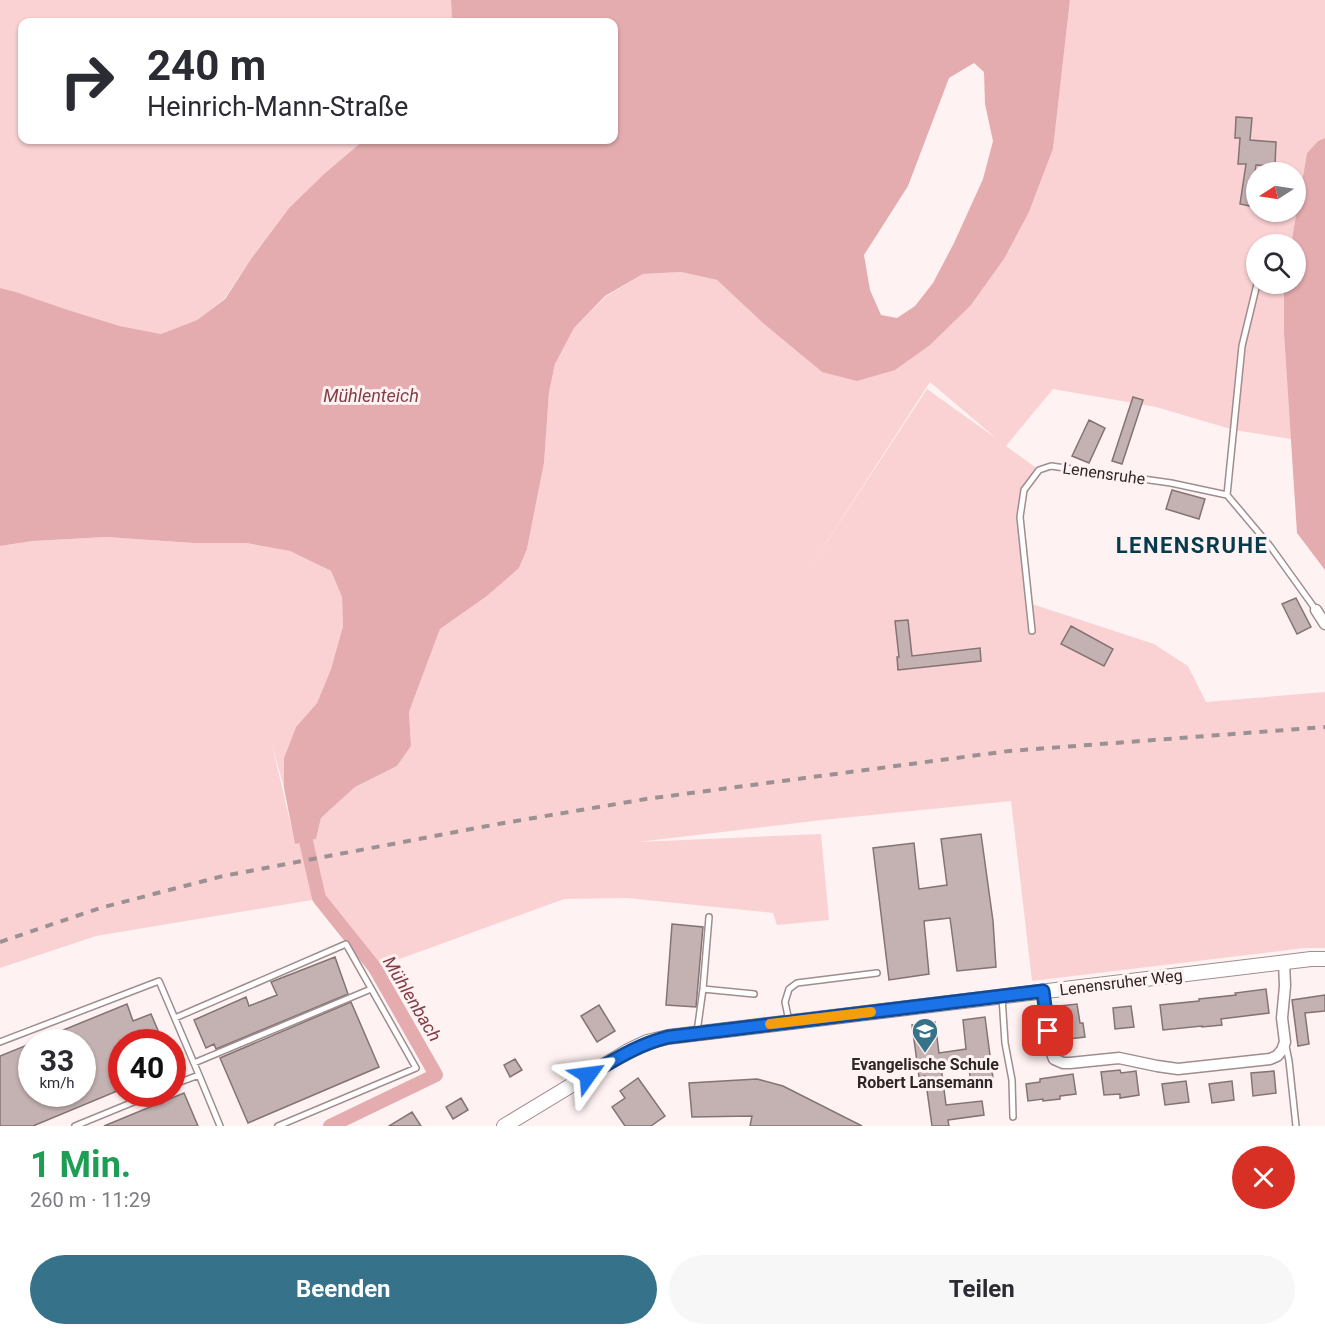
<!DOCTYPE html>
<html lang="de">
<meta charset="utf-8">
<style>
:root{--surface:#fff;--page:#f7f7f7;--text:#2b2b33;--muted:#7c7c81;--accent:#367289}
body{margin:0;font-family:Roboto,sans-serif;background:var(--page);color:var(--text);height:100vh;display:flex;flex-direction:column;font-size:22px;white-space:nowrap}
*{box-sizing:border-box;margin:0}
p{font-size:20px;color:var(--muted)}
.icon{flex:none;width:33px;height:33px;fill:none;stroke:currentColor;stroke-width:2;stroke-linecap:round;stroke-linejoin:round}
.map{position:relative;height:1126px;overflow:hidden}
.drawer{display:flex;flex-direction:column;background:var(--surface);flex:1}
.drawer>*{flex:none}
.top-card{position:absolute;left:18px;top:18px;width:600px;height:126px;border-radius:12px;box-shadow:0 2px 4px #0004;background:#fff;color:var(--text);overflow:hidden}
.needle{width:39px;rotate:258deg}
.tools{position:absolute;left:1246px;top:162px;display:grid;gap:12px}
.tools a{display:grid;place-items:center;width:60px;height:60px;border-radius:50%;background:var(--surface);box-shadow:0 2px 4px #0004;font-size:30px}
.speed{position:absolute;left:18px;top:1029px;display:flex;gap:12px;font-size:30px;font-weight:700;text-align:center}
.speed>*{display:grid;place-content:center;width:78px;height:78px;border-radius:50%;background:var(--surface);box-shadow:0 2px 4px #0004;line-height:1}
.speed small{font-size:15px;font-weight:400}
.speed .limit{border:9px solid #d22;background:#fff;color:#111}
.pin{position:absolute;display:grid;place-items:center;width:51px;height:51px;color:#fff;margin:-26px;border-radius:12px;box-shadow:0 3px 9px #0006}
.me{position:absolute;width:66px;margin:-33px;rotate:59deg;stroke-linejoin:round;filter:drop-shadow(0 0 4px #0008)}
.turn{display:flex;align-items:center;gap:21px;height:126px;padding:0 30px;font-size:27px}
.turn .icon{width:78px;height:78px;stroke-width:2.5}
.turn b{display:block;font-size:42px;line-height:51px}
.round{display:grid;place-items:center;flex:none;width:63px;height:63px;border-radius:32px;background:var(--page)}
.head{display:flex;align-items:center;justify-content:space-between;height:102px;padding:0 30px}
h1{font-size:36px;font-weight:700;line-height:45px;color:#1e9e55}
.cta{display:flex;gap:12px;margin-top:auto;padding:12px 30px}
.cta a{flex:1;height:69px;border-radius:36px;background:var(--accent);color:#fff;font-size:24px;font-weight:700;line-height:69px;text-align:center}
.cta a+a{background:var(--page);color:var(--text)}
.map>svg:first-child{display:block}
.green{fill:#fbd2d3;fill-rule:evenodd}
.water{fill:#e4acae;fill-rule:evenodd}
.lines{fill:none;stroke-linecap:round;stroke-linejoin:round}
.canal{stroke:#e4acae;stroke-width:14}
.building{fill:#c4b1b1;stroke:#857374;stroke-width:1.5}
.service-casing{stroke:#a08d8e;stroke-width:8}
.minor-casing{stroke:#a08d8e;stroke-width:13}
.tertiary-casing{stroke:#a08d8e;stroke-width:16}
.service{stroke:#fff;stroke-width:5}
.minor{stroke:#fff;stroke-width:10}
.tertiary{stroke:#fff;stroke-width:14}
.rail{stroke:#9c9192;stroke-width:4;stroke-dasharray:8 8;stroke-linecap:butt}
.route-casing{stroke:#114b97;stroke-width:15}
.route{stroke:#1a73e8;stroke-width:10}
.slow{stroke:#f59e0b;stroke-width:10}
.labels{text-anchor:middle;stroke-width:6;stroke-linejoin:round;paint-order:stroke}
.street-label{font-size:16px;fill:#2f2727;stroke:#fff2f3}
.poi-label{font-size:16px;font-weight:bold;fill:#2f2727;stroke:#fff2f3}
.water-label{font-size:18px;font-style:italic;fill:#833e44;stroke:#fff2f3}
.district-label{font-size:22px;font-weight:bold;letter-spacing:1.5px;fill:#053b4d;stroke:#fff2f3}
</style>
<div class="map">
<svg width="1325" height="1126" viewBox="0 0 1325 1126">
<rect width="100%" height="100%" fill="#fff2f3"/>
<path class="green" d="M0,0h451l1,22h-430v118h342l-40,34 -35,34 -38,51 -27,40 -27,21 -36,14 -41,-8 -52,-16 -52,-18 -16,-4z
M1070,0h255v138l-7,3 -11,12 -16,91h-34v40h27v49l7,106 -57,-9 -78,-23 -103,-18 -47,57 33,24 -15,20 -4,27 9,86 125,41 34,22 18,36 119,-10v256h-20l-273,33 -21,-180 -189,19 -184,22 183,-8 8,86 -52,5 -4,-12 -146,-15 -63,1 -189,69 -57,-69 -222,37 -96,32v-422l33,-5 73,-4 87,6h53l44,8 41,20 11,26 1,29 -12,43 -14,34 -21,24 -12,31v30l-12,-44 23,99 21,-4 5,-21 34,-31 42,-21 14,-20 -2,-34 31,-83 47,-33 32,-28 8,-19 17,-86 5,-71 6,-28 19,-36 31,-31 38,-23 38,-2 36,8 47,44 58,48 149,-67 33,-46 25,-47 24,-63zM1257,172h39v40h-39zM930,382l67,57 -70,-50 -114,174z"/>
<path class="water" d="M451,0h619l-17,149 -24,63 -25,47 -33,46 -41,40 -35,25 -38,11 -35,-9 -58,-48 -47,-44 -36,-8 -38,2 -38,22 -31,32 -19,36 -6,28 -5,71 -17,86 -8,19 -32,28 -47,33 -31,83 2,34 -14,20 -42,21 -34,31 -5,21 -21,5 -11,-56v-30l12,-31 21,-24 14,-34 12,-43 -1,-29 -11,-26 -41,-20 -44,-8h-53l-87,-6 -73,4 -33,5v-258l16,4 52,18 52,16 41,8 36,-14 28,-21 26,-40 38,-51 35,-34 40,-34h250v-118h-162zM974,63l10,9 1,32 8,37 -10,38 -29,64 -21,40 -18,23 -18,12 -16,-3 -11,-25 -6,-35 44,-69 41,-108z
M1325,138v432l-28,-37 -13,-200v-49h12v-40h-5l16,-91 11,-12z"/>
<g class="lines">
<path class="canal" d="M306,841l13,57 56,70 61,107 -106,51"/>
</g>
<path class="building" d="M1236,117l16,1 -2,22 26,2 -1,24 -19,-1 -6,41 -10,-2 6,-40h-8l2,-26h-5z
M1133,397l10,3 -21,64 -10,-3z
M1089,420l16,8 -16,35 -17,-7z
M1172,490l33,9 -6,20 -33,-10z
M1296,598l15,29 -14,7 -15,-30z
M908,620l4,36 68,-8 1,13 -83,9 -1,-13h2l-4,-36z
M1071,626l42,23 -9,17 -43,-22z
M981,834l12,87 3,46 -39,4 -7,-53 -26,3 5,53 -40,6 -16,-132 41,-5 5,46 28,-4 -6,-46z
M672,924l31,3 -7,80 -30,-2z
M335,957l13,37 -132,55 -2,-5 -8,4 -12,-28 52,-23 3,9 28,-11 -6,-13z
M1266,989l3,24 -48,6 1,6 -20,2v-1l-39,4 -3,-25 39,-4v-2l37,-4 -1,-2z
M1325,995v16l-20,2 4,31 -11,2 -6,-46z
M351,1002l28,65 -131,56 -28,-65z
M127,1004l6,17 18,-7 12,28h-41v47l-89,37h-33v-70l32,-13v51h50v-52h-48z
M1077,1004l3,19h3l2,14 -16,2 -1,-3 -9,1 -2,-19h5l-2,-12z
M599,1005l16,26 -18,11 -16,-26z
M1131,1006l3,21 -19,2 -2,-21z
M985,1017l9,69 -22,3 -4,-26 -27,3 5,39 36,-4 2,14 -36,5 1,6h-17l-7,-50 -6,1 -7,-52 23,-3 4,31 27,-4 -3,-29z
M515,1059l7,11 -12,7 -6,-12z
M1120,1070l1,3 15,-2 3,24 -19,3v-4l-16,1 -3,-23z
M1274,1071l2,22 -23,3 -2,-23z
M1073,1074l3,20 -16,2v3l-17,2v-2l-15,2 -2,-17 14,-2v-3z
M638,1078l27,38 -14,10h-26l-13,-19 13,-9 -5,-7z
M757,1079l26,7 79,40h-112l2,-10 -60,1 -3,-34z
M1186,1081l3,21 -24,3 -3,-21z
M1232,1081l2,19 -22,3 -3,-19z
M184,1093l14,33h-94z
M461,1098l7,12 -15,9 -7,-12z
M412,1112l9,14h-32z"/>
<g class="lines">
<g class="service-casing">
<path id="service" d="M1227,495l15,-149 15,-62
M1032,631l-12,-114 4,-27 15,-20 12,-4 120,17 56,12 43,51 46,64
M703,989l51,5
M1002,997l3,46 7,37 1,37
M175,1018l171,-74 70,124 -138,58
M789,1021l-4,-19 4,-13 8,-6 80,-10
M697,1032l6,-43 6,-72
M0,1042l159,-61 40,94 -27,10
M1286,1046l3,15 7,65
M194,1063l177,-74
M199,1075l21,51
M75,1126l78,-32"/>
</g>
<g class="minor-casing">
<path id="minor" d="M1316,610l9,14
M1043,991l8,60 3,8 9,4h7l49,-5 38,8 21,3 92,-10 7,-3 5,-6 3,-8 -3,-24 3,-32 -1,-24"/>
</g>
<g class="tertiary-casing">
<path id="tertiary" d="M504,1126l124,-75 19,-9 21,-5 643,-78h14"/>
</g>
<use href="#service" class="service"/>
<use href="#minor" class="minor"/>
<use href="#tertiary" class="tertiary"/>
<path class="rail" d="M0,942l100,-34 123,-32 275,-52 148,-25 363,-48 316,-24"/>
</g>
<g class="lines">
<g class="route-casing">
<path id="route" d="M588,1075c28,-16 49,-30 80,-38l375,-46 5,40"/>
</g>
<use href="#route" class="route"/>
<path class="slow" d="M770,1024l101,-12"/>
</g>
<defs>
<g id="school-pin" transform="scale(1.35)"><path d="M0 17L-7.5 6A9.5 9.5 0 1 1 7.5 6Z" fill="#367289" stroke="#fff2f3"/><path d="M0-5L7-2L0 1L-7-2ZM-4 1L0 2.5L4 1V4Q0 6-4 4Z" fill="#fff"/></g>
</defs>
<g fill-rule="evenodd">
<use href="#school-pin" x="925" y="1031"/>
</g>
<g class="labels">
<g class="street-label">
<text transform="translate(1104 473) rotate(8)" y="6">Lenensruhe</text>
<text transform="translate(1121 982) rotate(-7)" y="6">Lenensruher Weg</text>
</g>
<g class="poi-label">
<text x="925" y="1070">Evangelische Schule<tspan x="925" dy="18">Robert Lansemann</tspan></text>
</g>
<g class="water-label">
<text x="371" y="402">Mühlenteich</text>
<text transform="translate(412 999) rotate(59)" y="6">Mühlenbach</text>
</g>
<g class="district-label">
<text x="1192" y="553">LENENSRUHE</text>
</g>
</g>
</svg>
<div class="tools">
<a><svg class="needle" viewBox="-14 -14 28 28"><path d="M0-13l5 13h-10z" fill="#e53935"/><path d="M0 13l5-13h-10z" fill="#7c7c81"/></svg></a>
<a><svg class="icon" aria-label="search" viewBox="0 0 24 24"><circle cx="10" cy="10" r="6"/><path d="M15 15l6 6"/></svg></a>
</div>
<div class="speed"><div>33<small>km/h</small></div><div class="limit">40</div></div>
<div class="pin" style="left:1048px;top:1031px;background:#d93025"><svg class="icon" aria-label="arrive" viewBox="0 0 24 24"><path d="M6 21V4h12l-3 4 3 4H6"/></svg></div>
<svg class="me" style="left:588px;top:1075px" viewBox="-20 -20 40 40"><path d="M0-17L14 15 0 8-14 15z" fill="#1a73e8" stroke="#fff" stroke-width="4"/></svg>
<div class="top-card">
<div class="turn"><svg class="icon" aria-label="right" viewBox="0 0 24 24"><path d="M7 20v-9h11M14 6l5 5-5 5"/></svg><div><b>240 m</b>Heinrich-Mann-Straße</div></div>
</div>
</div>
<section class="drawer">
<div class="head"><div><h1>1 Min.</h1><p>260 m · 11:29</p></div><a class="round" style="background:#d93025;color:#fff"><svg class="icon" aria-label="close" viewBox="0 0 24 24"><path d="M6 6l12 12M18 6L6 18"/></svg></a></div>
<div class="cta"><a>Beenden</a><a>Teilen</a></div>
</section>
